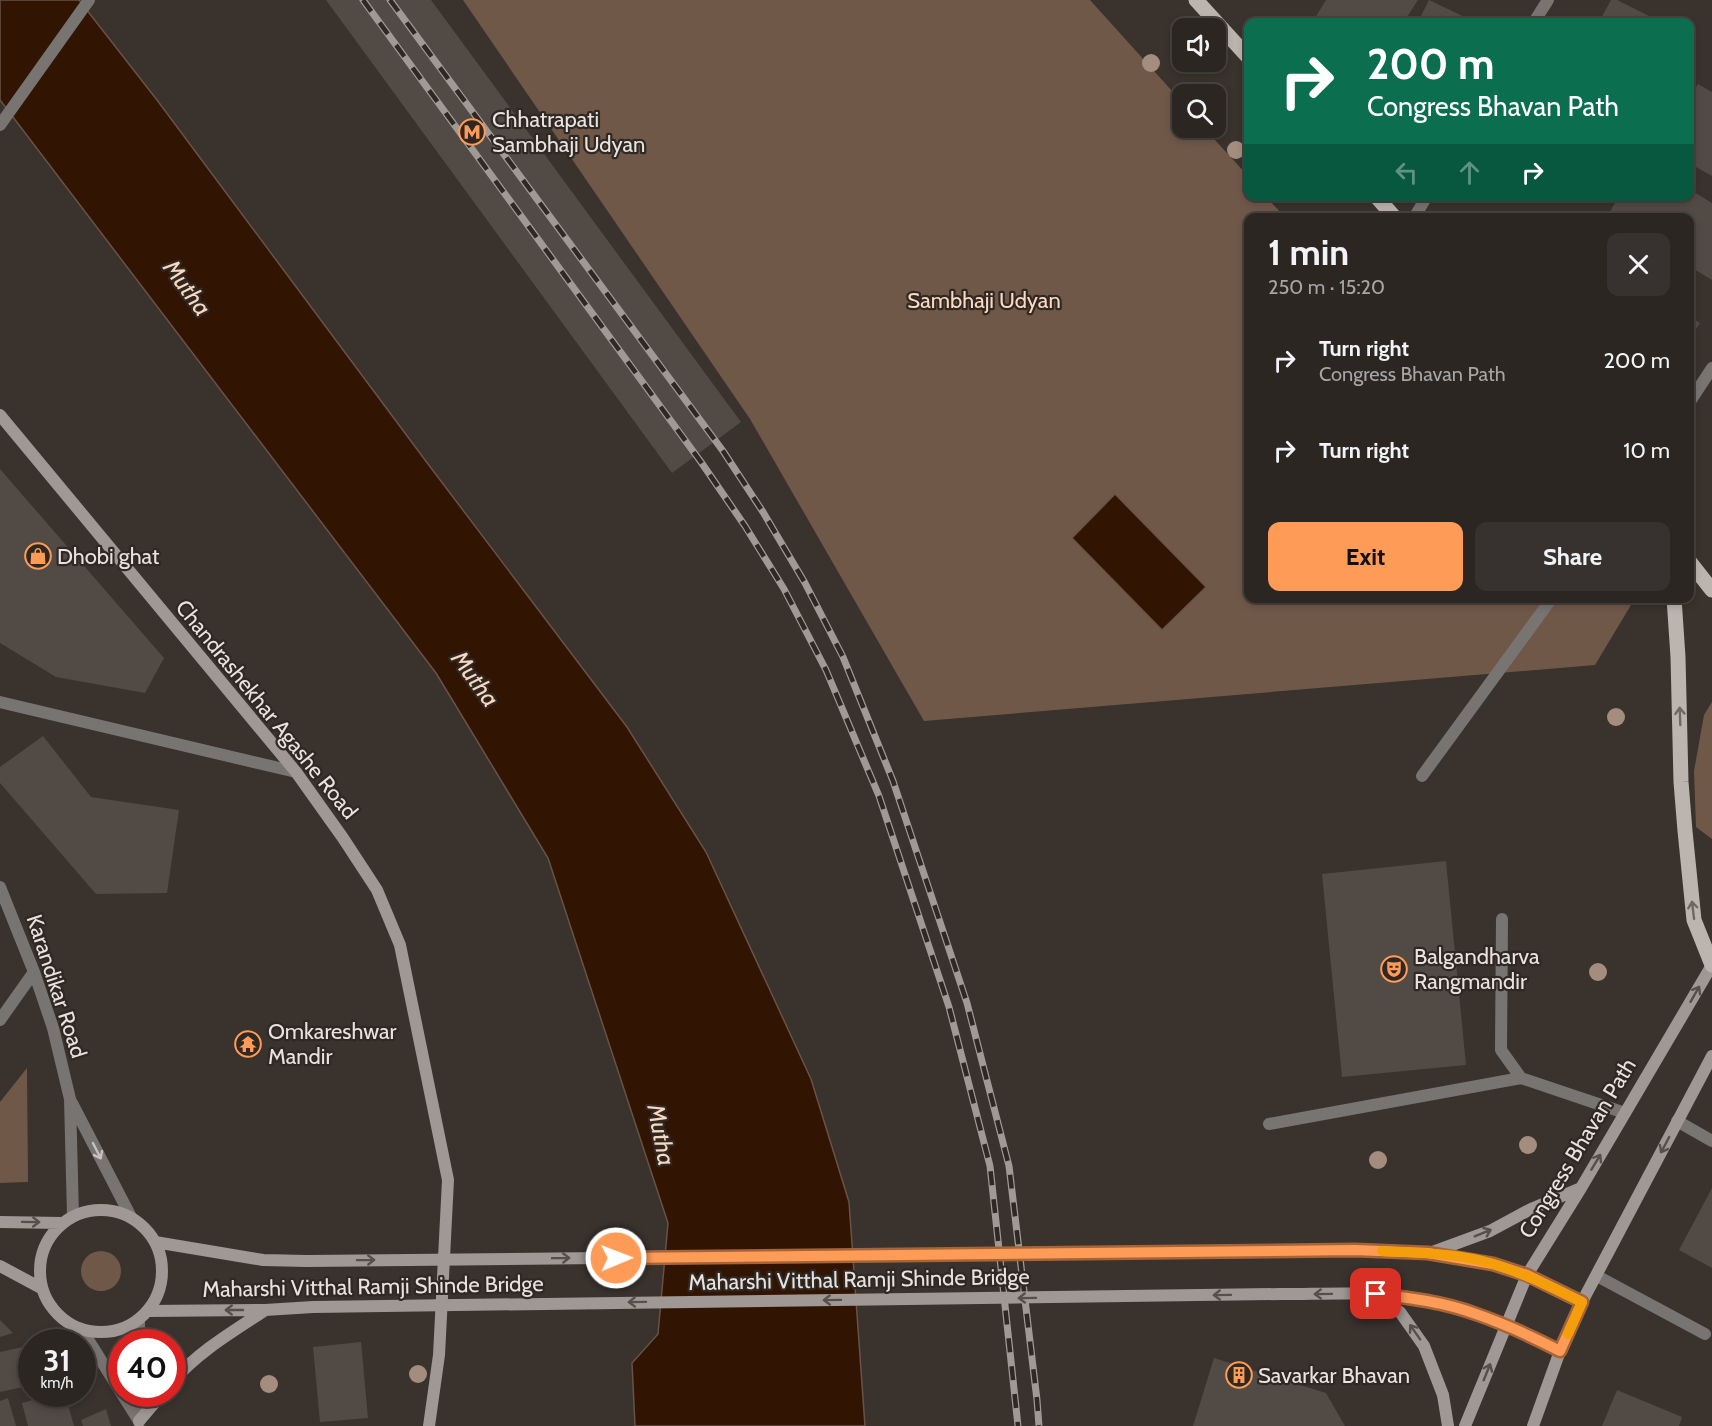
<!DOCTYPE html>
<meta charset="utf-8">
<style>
:root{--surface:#2b2622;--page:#37322f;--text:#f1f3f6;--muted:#a6a5a5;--line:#474340;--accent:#fe9c57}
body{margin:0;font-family:Cabin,sans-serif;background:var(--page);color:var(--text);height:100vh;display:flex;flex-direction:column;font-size:22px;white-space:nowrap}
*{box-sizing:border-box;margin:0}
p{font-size:20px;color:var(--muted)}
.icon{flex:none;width:33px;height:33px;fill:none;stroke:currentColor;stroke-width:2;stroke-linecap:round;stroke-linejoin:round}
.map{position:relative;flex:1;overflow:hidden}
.drawer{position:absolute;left:1244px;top:213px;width:450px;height:390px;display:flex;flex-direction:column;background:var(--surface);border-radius:12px;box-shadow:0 3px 9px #0003,0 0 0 2px var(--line)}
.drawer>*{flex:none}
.top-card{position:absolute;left:1244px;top:18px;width:450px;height:183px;border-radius:12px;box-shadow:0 3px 9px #0003,0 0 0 2px var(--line);background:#0b6e4f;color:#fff;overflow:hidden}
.fabs{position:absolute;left:1172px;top:18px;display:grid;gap:12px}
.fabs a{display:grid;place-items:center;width:54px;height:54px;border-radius:12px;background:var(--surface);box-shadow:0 3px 9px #0003,0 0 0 2px var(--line);font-size:30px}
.speed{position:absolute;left:18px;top:1329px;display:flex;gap:12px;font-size:30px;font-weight:700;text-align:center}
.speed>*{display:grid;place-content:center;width:78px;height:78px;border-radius:50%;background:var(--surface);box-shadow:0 3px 9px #0003,0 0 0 2px var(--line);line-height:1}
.speed small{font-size:15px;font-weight:400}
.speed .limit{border:9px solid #d22;background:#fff;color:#111}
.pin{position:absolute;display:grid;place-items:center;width:51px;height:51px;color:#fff;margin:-26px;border-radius:12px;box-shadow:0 3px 9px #0006}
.me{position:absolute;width:66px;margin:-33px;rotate:89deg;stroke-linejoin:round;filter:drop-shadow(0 0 4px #0008)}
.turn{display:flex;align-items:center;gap:21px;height:126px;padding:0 24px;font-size:27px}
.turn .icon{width:78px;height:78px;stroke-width:2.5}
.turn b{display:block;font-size:42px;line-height:51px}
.lanes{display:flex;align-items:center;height:57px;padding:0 24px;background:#0003;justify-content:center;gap:30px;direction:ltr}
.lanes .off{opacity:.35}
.round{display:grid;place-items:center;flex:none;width:63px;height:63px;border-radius:12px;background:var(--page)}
.head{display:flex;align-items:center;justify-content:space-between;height:102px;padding:0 24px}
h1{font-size:36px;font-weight:700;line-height:45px}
.button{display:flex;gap:12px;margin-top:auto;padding:12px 24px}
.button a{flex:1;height:69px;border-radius:12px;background:var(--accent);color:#111;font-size:24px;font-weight:700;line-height:69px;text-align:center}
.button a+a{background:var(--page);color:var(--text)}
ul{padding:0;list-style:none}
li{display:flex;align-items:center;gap:18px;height:90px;padding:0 24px}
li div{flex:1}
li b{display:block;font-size:22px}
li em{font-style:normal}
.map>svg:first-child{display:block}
.green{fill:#705849}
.water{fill:#311502;stroke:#685345;stroke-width:1.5}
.building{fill:#524a45}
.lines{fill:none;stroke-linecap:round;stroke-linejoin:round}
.lane{stroke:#787472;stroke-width:12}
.street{stroke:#787472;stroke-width:12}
.secondary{stroke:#9f9894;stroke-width:12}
.primary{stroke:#bcb4af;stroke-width:15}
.rail-casing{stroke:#a09a96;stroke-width:7}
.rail{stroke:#2f2823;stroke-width:4.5;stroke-dasharray:14;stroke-linecap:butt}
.secondary-bridge{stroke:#9f9894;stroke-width:12}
.tree{fill:#a48d7e}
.oneway{stroke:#6e6762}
.oneway2{stroke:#564f4b}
.oneway3{stroke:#c6c2bf}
.route-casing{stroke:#a56539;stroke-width:15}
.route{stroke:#fe9c57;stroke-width:10}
.slow{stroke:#f59e0b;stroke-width:10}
.labels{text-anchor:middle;stroke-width:4.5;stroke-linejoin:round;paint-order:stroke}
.poi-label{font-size:22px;fill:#e8e3e0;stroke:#2f2823;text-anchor:start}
.park-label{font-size:22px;fill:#fcd8c1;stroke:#2f2823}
.street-label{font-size:22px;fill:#e8e3e0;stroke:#2f2823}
.water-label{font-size:24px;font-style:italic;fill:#fbd7c0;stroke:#2f2823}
</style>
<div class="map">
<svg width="1712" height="1426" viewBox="0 0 1712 1426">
<rect width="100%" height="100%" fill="#39322d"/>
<path class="green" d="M463,0h627l92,102v26h22l44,48v20l18,1 19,20 -37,1v380h378l5,7 -36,60 -671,56 -174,-302z
M1712,702v137l-16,-12 -2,-56 10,-56z
M27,1068l1,114 -28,1v-81z
M81 1271a20 20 0 1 1 40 0a20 20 0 1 1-40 0Z"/>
<path class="water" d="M0,0h79l78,100 271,364 199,263 79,125 105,227 38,123 16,224h-230l-3,-63 26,-29 10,-111 -120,-365 -112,-185 -436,-573z
M1115,494l91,93 -44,43 -90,-92z"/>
<path class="building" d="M326,0h105l310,422 -69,51z
M1326,0h92l-14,22h-81l-8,-4z
M1429,0l46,22h-57z
M1611,0h6l44,22h-62z
M1698,84l14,8v84l-23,-13v-64z
M1689,189l23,14v77l-23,-14v-48l-82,-1 12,-21h70z
M1689,316l11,7 -11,17z
M0,469l164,189 -19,35 -89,-16 -56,-34z
M43,736l48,61 88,13 -12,83 -71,1 -96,-111v-16z
M1446,861l20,204 -124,12 -20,-203z
M1712,1188v80l-33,-18z
M0,1320l13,13 -13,4z
M361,1342l7,76 -48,4 -7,-75z
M32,1345v40l-32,7v-40z
M1214,1358l112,35 19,33h-152z
M1617,1390l65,27 -3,9h-77z
M54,1394h11l9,32h-46l-6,-23z
M8,1398l8,28h-16v-25z
M106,1409l5,17h-28l-2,-6z"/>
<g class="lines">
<path class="lane" d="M1422,776l130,-178
M1502,919l-1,131 20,28 104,35
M1677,1121l35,20
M1269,1124l252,-46
M1597,1276l108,58"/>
<path class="street" d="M1534,22l14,-22
M0,125l89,-125
M1414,218l13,-22
M1689,403l23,-35
M0,702l296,70
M0,887l34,85 19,56 17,71 3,117
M0,1020l34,-48
M72,1103l59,114
M82,1330l57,91
M139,1342v-23
M139,1394v28"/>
<path class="secondary" d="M0,415l296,357 47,66 34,52 23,55 48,235 -9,175 -10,71
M40 1271a61 61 0 1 1 122 0a61 61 0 1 1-122 0Z
M0,1222l62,1
M155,1242l108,18 44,1
M1281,1251c57,-1 115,-2 171,6 14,2 28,3 41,7 32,10 60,24 89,38
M1430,1253l60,-22 41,-22 50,-21
M0,1266l41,22
M1281,1294c44,0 89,-3 133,4 52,8 99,30 146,53
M1377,1295l23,17 24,34 19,49 5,31
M148,1311l117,-1 48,-3
M172,1382c26,-30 60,-50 92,-71
M139,1421l23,-27
M1465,1426l62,-151 54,-87 131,-223
M1533,1426l27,-75 22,-49 130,-246"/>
<path class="primary" d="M1196,0l52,57
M1376,196l19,22
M1689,561l23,29
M1674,598l4,59 3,125 4,49 9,89 18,45"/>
<g class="rail-casing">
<path id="rail" d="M363,0l338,462 44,64 39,63 42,81 53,126 70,211 41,159 28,260
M390,0l333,451 40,61 42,71 38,74 50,124 74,222 42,163 28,234 2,26"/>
</g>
<use href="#rail" class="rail"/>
<path class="secondary-bridge" d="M307,1261l974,-10
M313,1307l968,-13"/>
</g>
<g class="tree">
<circle cx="1151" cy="63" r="9"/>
<circle cx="1236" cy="150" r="9"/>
<circle cx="1616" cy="717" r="9"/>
<circle cx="1598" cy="972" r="9"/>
<circle cx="1528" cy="1145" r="9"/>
<circle cx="1378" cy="1160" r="9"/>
<circle cx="418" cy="1374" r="9"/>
<circle cx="269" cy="1384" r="9"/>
</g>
<defs><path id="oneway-shaft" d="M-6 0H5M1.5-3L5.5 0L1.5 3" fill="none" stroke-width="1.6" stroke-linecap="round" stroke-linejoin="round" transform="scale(1.5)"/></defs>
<g class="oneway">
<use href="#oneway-shaft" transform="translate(1680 716) rotate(-92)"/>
<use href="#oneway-shaft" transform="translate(1693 910) rotate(-97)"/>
</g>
<g class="oneway2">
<use href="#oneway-shaft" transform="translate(1695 994) rotate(-60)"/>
<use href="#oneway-shaft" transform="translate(1665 1145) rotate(118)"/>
<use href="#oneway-shaft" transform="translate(1596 1162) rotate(-59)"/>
<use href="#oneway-shaft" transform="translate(31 1222) rotate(1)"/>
<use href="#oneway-shaft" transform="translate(1483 1233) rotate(-22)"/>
<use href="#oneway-shaft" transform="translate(561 1258) rotate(-1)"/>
<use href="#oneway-shaft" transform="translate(366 1260) rotate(-1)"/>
<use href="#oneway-shaft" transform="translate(1323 1294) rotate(179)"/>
<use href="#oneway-shaft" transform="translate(1222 1295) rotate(179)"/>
<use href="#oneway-shaft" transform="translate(1027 1298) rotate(179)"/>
<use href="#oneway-shaft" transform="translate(832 1300) rotate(179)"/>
<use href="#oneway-shaft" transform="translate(637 1302) rotate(179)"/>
<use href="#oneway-shaft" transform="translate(234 1310) rotate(180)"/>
<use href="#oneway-shaft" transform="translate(1415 1332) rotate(-125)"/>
<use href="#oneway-shaft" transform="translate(1487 1372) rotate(-68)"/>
</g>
<use class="oneway3" href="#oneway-shaft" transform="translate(97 1151) rotate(63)"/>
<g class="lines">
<g class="route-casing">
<path id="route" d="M616,1258l739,-8 73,3 65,11 34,11 55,27 -22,49c-27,-14 -55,-27 -84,-37 -32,-12 -66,-16 -100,-20"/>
</g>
<use href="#route" class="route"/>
<path class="slow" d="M1382,1251c36,2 76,2 111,13 31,9 60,24 89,38l-14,32"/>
</g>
<defs>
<g id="metro-ring" transform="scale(1.35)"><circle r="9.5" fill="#2f2823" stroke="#fe9c57" stroke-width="1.5"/><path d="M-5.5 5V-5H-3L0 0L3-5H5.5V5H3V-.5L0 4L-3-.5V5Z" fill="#fe9c57"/></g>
<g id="shop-ring" transform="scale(1.35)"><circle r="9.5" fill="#2f2823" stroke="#fe9c57" stroke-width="1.5"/><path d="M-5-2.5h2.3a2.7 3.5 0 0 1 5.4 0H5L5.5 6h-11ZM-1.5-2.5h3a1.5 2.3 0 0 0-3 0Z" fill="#fe9c57"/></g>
<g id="theatre-ring" transform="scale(1.35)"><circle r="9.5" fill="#2f2823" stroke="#fe9c57" stroke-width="1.5"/><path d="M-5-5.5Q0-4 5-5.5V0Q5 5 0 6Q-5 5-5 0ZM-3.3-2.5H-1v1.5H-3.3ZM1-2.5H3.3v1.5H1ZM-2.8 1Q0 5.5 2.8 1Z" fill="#fe9c57"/></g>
<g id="temple-ring" transform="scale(1.35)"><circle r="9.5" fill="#2f2823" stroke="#fe9c57" stroke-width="1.5"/><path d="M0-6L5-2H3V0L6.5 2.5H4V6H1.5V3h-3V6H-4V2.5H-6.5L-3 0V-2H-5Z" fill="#fe9c57"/></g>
<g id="building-ring" transform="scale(1.35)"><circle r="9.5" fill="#2f2823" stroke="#fe9c57" stroke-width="1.5"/><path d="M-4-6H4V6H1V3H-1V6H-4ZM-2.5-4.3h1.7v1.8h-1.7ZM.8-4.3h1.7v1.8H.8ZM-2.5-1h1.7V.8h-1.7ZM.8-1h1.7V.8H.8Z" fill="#fe9c57"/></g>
</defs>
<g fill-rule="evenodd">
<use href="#metro-ring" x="472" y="132"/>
<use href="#shop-ring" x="38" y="556"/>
<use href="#theatre-ring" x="1394" y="969"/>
<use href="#temple-ring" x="248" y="1044"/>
<use href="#building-ring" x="1239" y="1375"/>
</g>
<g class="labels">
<g class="poi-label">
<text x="492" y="127">Chhatrapati<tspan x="492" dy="25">Sambhaji Udyan</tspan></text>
<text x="57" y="564">Dhobi ghat</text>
<text x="1414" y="964">Balgandharva<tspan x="1414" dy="25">Rangmandir</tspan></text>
<text x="268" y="1039">Omkareshwar<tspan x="268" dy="25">Mandir</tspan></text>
<text x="1258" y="1383">Savarkar Bhavan</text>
</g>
<g class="park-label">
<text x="984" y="308">Sambhaji Udyan</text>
</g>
<g class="street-label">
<text transform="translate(267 709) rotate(51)" y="8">Chandrashekhar Agashe Road</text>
<text transform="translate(57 986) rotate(72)" y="8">Karandikar Road</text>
<text transform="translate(1577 1148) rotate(-59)" y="8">Congress Bhavan Path</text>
<text transform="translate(859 1279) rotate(-1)" y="8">Maharshi Vitthal Ramji Shinde Bridge</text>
<text transform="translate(373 1286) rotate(-1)" y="8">Maharshi Vitthal Ramji Shinde Bridge</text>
</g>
<g class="water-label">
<text transform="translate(187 288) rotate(54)" y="8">Mutha</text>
<text transform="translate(475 679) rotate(54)" y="8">Mutha</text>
<text transform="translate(661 1135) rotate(79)" y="8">Mutha</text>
</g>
</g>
</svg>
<div class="fabs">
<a><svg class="icon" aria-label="sound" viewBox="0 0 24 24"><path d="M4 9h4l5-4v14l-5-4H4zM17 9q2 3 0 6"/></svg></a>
<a><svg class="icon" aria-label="search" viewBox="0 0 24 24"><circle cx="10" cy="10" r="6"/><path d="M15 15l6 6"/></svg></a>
</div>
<div class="speed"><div>31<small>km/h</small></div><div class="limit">40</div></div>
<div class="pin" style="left:1376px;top:1294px;background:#d93025"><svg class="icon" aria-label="arrive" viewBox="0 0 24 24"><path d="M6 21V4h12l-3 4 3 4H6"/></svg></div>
<svg class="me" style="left:616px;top:1258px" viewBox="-20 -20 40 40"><circle r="17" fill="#fe9c57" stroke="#fff" stroke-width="3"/><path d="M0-11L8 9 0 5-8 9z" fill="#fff"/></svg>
<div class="top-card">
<div class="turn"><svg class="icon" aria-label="right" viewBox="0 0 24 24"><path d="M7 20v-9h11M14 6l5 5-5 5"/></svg><div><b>200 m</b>Congress Bhavan Path</div></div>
<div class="lanes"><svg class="icon off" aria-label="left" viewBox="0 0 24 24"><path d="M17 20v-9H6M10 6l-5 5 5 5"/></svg><svg class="icon off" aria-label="ahead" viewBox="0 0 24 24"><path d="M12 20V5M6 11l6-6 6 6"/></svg><svg class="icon" aria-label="right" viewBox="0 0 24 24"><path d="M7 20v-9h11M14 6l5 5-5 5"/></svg></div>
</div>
<section class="drawer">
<div class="head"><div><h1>1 min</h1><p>250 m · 15:20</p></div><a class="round"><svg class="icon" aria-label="close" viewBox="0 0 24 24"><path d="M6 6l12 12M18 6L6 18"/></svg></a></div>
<ul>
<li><svg class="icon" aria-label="right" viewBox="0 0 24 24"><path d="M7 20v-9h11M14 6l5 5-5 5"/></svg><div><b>Turn right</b><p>Congress Bhavan Path</p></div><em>200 m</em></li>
<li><svg class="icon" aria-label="right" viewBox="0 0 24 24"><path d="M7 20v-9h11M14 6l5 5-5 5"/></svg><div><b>Turn right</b></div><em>10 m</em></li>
</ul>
<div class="button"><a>Exit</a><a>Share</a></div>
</section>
</div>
